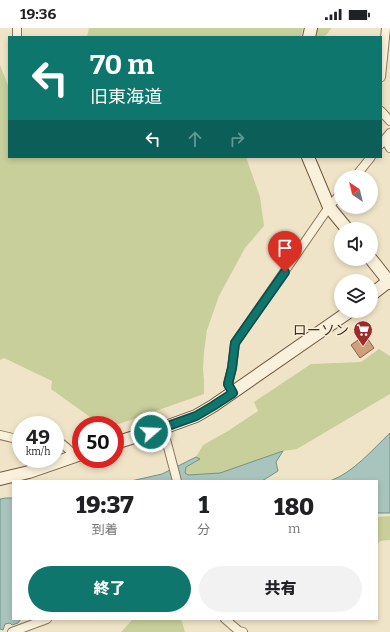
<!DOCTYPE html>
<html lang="ja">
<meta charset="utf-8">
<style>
:root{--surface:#fff;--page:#f2f2f2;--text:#202124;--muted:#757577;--accent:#0f766e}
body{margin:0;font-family:Bitter,"Noto Sans JP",serif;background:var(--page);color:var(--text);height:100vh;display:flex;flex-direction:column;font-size:15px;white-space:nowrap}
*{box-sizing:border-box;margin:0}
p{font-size:13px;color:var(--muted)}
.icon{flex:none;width:22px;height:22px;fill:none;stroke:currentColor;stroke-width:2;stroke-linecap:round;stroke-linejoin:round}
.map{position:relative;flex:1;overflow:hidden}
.side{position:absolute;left:12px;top:452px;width:366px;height:140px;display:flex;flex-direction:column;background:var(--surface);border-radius:0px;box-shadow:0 2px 6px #0003}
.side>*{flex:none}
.banner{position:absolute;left:8px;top:8px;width:374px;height:122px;border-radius:0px;box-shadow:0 2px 6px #0003;background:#0f766e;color:#fff;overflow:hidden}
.needle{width:26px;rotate:325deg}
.controls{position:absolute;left:334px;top:142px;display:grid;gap:8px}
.controls a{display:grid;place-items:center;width:44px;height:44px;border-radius:50%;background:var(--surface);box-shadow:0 2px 6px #0003;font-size:20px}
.speed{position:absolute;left:12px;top:388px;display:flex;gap:8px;font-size:20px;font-weight:700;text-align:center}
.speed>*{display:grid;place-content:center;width:52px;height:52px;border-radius:50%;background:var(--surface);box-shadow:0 2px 6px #0003;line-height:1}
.speed small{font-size:10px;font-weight:400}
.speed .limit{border:6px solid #d22;background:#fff;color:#111}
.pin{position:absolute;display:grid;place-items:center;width:34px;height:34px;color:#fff;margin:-41px -17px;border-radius:50% 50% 50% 0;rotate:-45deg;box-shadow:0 0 4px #0007}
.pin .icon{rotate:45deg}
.me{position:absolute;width:44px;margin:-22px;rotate:71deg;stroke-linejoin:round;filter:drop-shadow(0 0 3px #0008)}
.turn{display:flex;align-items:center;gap:14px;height:84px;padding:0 16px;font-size:18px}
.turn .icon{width:52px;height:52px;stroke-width:2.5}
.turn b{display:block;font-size:28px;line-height:34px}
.lanes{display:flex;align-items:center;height:38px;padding:0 16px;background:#0003;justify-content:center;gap:20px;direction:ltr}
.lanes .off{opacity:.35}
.eta{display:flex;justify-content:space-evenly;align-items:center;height:68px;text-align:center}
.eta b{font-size:24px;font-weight:800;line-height:28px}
.primary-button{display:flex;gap:8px;margin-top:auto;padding:8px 16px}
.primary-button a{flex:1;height:46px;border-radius:24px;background:var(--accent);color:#fff;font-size:16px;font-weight:800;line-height:46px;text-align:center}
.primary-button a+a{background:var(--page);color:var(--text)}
.status{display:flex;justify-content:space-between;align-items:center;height:28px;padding:0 20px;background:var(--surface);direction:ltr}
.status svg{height:11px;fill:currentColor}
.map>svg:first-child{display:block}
.green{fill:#c9cf9b}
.water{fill:#a9c4bc;stroke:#6f938a}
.building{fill:#cf9f7d;stroke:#8d5f41}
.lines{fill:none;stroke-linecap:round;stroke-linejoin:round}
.minor-casing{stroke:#8d765c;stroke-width:10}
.secondary-casing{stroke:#6f573f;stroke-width:14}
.minor{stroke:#faf1dc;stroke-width:8}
.secondary{stroke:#faf1dc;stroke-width:12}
.route-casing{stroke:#0a4d48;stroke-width:10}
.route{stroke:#0f766e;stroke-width:7}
.labels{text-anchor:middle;stroke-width:3;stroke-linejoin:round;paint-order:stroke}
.poi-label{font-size:14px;fill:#3d2e20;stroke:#f7eed8;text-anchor:end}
</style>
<div class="status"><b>19:36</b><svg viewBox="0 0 49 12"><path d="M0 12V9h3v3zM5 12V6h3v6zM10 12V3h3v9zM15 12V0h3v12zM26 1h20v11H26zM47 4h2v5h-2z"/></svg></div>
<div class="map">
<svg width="390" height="604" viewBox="0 0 390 604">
<rect width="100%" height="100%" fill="#f0e4c8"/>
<path class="green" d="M89,0h214l-2,9h-214z
M315,0h16c-3,7 -7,9 -14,9z
M0,37l9,23v69h237l14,40 4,29 -19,22 -26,48 -12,34 -3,22 -1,18 1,9v15l-88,31 -26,-8 -39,-28 1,-8 -48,-23 -4,2z
M379,321l11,7v38l-93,55 -14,2 -63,22 -32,2 -4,-2 2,-6 14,-8 -4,-2 7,-12 25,-14 30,-20 -4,-9 57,-38 50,-2z
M390,488v24l-10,1 -3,4v-28z
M133,591h47l2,3 3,10h-64z"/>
<path class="water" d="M390,405v80h-13v-32h-47c24,-9 42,-31 60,-48z
M283,423l-7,11 2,9 -16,10h-131l31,-7 34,-17 4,2 -14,8 -1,6 3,2 32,-2z
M6,470h7v121h8l-3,4 -6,2 -2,-2 -5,1 -2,6 -3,-1v-130z"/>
<path class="building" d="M365,307l9,13 -14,10 -9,-13z"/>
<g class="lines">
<g class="minor-casing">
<path id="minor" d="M17,0v9
M381,49l5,-49
M381,83l9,10
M385,111l5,9
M381,116l9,-11
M355,149l16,-20
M233,365l-5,-9 4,-16 3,-25 94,-136 12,-14
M163,400l14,53
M0,407l21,5
M55,417l7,-1 5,4 8,8
M225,591l14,12 4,1
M12,604l35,-13"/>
</g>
<g class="secondary-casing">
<path id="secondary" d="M309,9l2,-9
M308,129l21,50 18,22
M371,231l19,24
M371,267l19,-15
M115,415l48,-15 33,-12 17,-10 137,-95
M0,451l29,-7 52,-18"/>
</g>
<use href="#minor" class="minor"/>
<use href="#secondary" class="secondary"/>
</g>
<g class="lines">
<g class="route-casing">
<path id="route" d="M151,404l45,-16 17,-10 20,-13 -5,-9 4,-16 3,-25 50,-71"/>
</g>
<use href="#route" class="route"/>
</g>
<defs>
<g id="supermarket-pin" transform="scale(1)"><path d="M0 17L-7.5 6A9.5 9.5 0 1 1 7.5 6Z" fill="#9e2a2b" stroke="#f7eed8"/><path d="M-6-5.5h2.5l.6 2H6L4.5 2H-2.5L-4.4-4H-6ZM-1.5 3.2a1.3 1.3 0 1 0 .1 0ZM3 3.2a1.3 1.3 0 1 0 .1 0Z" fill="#fff"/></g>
</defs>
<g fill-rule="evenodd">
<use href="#supermarket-pin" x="363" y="302"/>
</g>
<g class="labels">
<g class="poi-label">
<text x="349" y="307">ローソン</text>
</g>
</g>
</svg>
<div class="controls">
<a><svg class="needle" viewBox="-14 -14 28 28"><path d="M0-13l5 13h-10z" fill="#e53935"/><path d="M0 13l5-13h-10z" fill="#757577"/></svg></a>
<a><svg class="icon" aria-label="sound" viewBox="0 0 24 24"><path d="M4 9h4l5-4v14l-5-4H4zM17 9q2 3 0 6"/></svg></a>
<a><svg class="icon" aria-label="layers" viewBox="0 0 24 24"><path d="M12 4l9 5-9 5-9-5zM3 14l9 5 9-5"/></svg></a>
</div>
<div class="speed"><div>49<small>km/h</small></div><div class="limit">50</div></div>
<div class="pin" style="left:285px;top:244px;background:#d93025"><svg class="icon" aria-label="arrive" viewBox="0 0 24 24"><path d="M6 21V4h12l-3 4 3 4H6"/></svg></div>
<svg class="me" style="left:151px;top:404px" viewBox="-20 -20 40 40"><circle r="17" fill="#0f766e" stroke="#fff" stroke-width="3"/><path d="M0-11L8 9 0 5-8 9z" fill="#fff"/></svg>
<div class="banner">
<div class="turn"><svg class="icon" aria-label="left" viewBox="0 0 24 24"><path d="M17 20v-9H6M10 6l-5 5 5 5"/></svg><div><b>70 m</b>旧東海道</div></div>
<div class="lanes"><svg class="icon" aria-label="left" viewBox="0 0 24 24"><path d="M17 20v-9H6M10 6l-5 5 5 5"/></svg><svg class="icon off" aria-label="ahead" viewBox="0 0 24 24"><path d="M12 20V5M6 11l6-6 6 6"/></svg><svg class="icon off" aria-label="right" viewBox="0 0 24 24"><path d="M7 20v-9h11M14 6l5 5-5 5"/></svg></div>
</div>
<section class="side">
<div class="eta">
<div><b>19:37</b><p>到着</p></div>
<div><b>1</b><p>分</p></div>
<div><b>180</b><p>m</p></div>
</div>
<div class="primary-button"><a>終了</a><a>共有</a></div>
</section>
</div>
